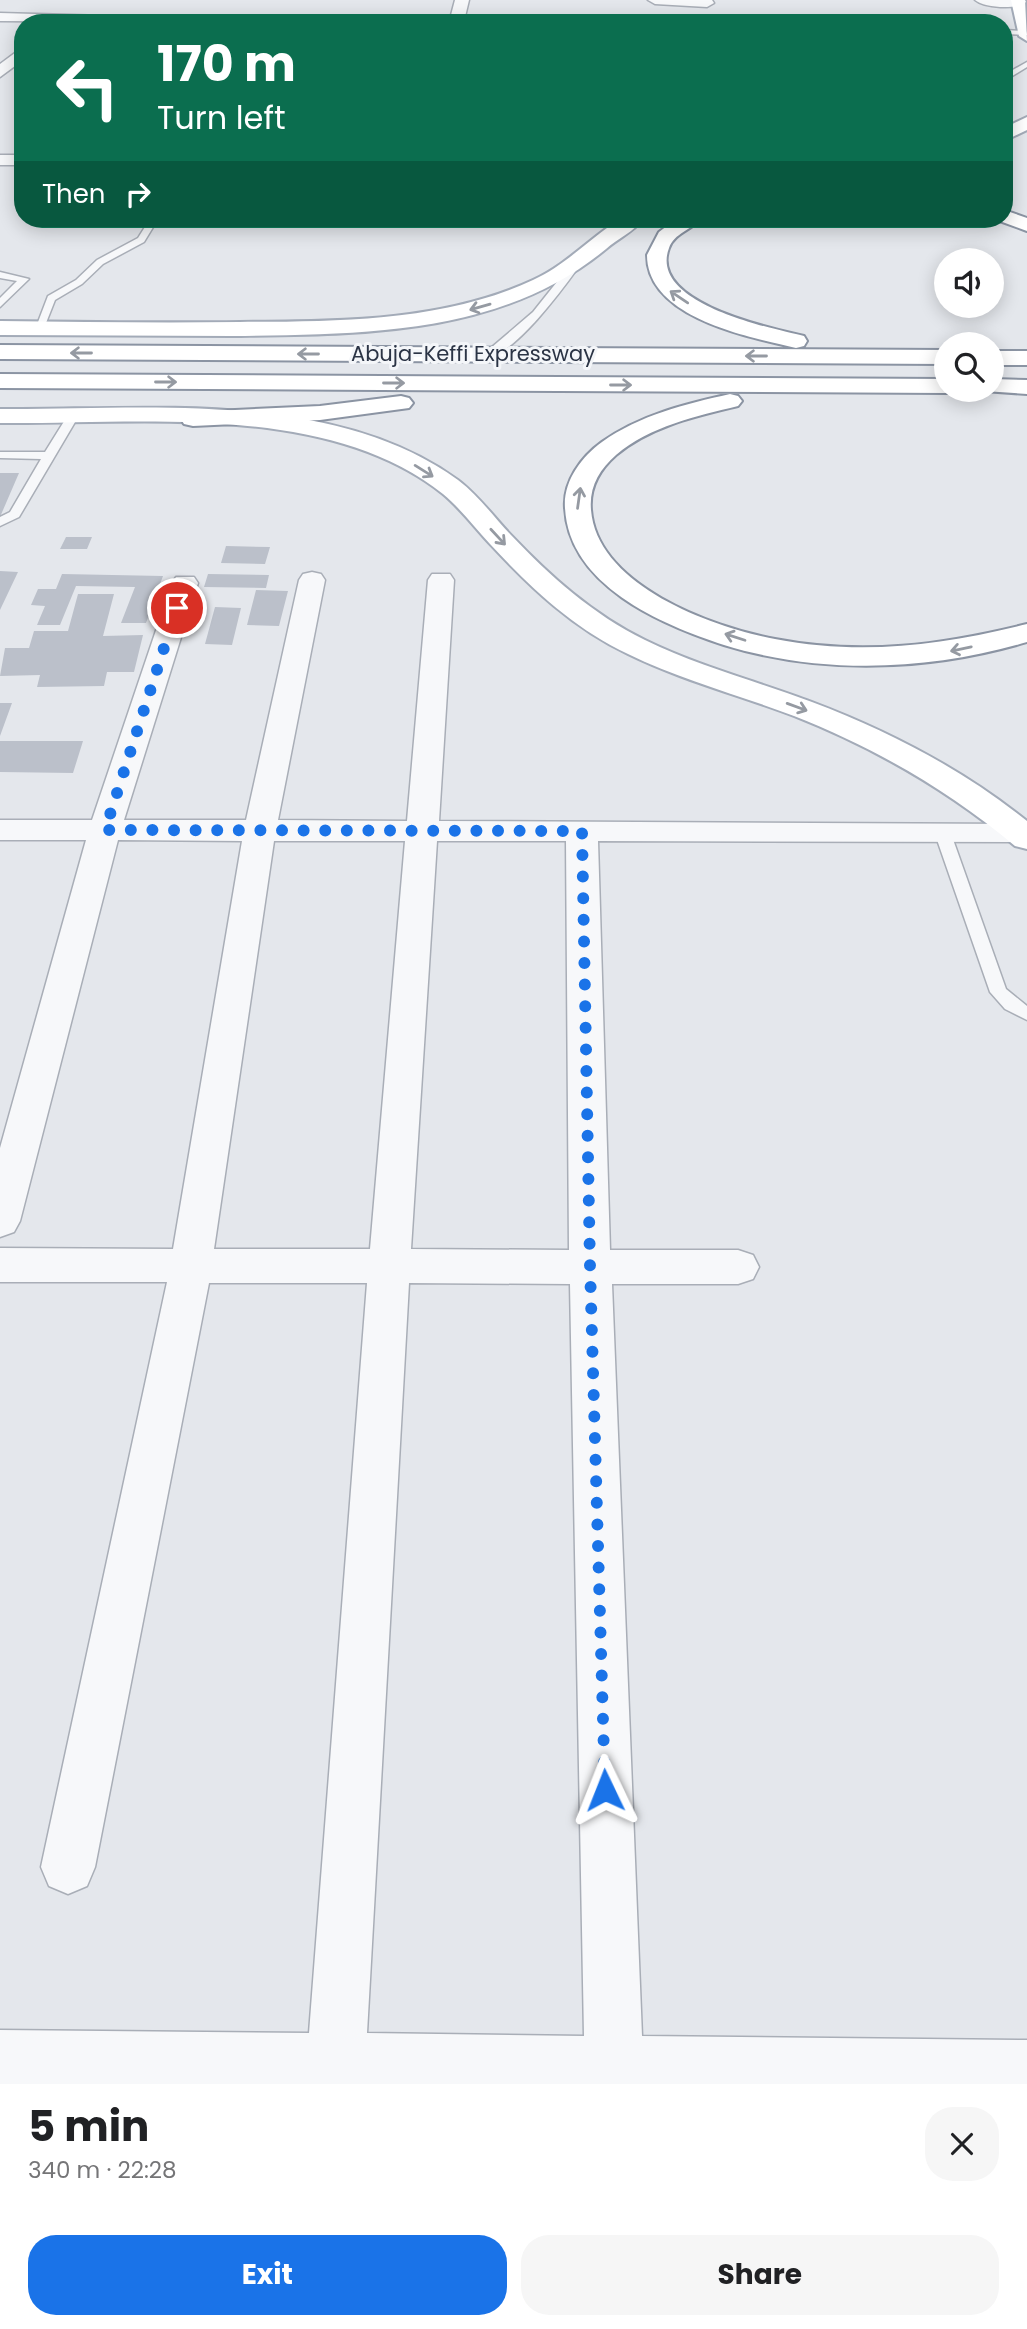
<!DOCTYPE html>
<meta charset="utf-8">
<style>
:root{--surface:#fff;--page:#f6f6f6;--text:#202124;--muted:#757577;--accent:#1a73e8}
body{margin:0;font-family:Poppins,sans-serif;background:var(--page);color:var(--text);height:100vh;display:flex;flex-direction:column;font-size:26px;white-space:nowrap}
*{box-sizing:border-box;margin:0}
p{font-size:23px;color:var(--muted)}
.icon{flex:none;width:38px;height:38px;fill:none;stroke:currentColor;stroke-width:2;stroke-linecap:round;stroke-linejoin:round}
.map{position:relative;height:2084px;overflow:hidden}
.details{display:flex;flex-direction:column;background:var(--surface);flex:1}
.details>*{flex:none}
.hud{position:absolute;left:14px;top:14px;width:999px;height:214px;border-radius:28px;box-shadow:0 4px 18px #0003;background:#0b6e4f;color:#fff;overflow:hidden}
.tools{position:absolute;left:934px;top:248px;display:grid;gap:14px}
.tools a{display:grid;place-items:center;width:70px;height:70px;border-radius:50%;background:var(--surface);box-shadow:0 4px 18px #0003;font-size:35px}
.pin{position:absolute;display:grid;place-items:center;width:60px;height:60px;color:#fff;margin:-30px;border:4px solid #fff;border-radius:50%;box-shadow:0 2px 7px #0007}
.me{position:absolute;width:77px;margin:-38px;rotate:358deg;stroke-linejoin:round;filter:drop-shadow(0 0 5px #0008)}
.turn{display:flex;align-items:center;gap:24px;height:147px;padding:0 28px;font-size:32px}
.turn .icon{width:91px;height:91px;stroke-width:2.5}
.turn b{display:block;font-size:49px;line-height:60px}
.then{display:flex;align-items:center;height:66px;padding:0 28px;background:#0003;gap:14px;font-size:26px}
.round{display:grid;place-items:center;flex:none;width:74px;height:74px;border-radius:28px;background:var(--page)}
.headline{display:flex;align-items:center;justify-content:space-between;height:119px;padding:0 28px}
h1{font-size:42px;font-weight:700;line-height:52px}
.button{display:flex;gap:14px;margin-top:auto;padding:14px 28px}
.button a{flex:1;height:80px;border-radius:28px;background:var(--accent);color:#fff;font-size:28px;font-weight:700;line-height:80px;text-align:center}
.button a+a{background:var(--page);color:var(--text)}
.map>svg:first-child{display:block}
.building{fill:#bbc0ca}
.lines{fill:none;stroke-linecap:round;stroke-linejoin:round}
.lane-casing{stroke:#a9aeb7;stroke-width:3}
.street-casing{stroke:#a9aeb7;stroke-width:3}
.primary-casing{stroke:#a3abb8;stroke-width:4}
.highway-casing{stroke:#8b94a3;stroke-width:4}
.lane{fill:#f7f8fa;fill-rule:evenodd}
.street{fill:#f7f8fa;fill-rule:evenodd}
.primary{fill:#fff;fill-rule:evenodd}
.highway{fill:#fff;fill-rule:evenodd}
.oneway{stroke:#959aa2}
.route{stroke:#1a73e8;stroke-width:12;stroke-dasharray:0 21.6}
.labels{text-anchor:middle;stroke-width:6;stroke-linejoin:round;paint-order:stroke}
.far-street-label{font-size:21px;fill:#2b3445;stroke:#f4f6f9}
</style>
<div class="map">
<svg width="1027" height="2084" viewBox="0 0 1027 2084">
<rect width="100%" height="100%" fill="#e4e7ec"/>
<path class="building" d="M0,473h19l-19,44z
M66,537h26l-5,12h-27z
M226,546l44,1 -5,17 -44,-1z
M0,571l18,1 -18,38z
M62,574l101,2 -17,47h-25l14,-36 -59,-1 -16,39h-23l8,-19 -14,-1 7,-16h18z
M208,574l61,1 -3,13 -62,-1z
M256,590l32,1 -9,35 -32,-1z
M78,594h36l-11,42 40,-1 -9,37h-27l-3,14 -67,1 3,-12 -40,1 5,-28h24l5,-17h34z
M215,607l26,1 -9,37 -27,-1z
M0,703h12l-12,33z
M0,741h83l-10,32 -73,-1z"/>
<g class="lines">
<g class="lane-casing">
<path id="lane" d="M1004,30l22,1 1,4 -23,-1z
M1027,62v5l-23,14v-6z
M150,219h8l-14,23 -41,22 -21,20 -27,16 -11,28 -9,2 13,-34 28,-16 21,-20 41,-22z
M572,263l8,2c-15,21 -68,94 -95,92v-4l48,-41z
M0,272l29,7 -29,28v-9l17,-17 -17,-3z
M68,415l10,2 -59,100 -19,9v-9l10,-5 31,-53 -41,-1v-6h45z
M942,826l8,5 56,158 21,17v14l-22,-11 -15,-17 -56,-161z"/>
</g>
<g class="street-casing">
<path id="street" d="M455,0h14l-5,21 -19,2 5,-4z
M648,0h64l2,3 -7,4 -52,-3z
M975,0h50l1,2c-9,8 -42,6 -51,-2z
M0,13l176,5 7,4 -183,-1z
M23,47v13l-23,17v-13z
M0,155h23v10h-23z
M312,572l9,2 4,6 -47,240 129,1 21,-241 4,-6h18l4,6 -15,241 588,3v16l-8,2 -421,-1 12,409h128l15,5 6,12 -6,12 -15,5h-126l30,752 385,4v44h-1027v-54l309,3 58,-750h-158l-114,584 -8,19 -19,8 -19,-8 -8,-19 126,-585h-167v-34l173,1 69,-408 -124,-1 -98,381 -6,11 -14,5v-89l86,-308h-86v-20h92l80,-237 4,-6h18l4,6 -74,237h122l53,-240 4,-6zM274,841h131l-35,408h-156zM437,841h129l3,409 -158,-1zM409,1283l161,1 14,752 -217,-3z"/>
</g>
<g class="primary-casing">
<path id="primary" d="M1011,0h14l2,41 -8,-5z
M1027,117v13l-23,11v-13z
M620,219h23c-8,12 -26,20 -37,30 -105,87 -243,85 -373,87 -78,0 -155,-1 -233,-1v-14c80,1 160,2 240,1 98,-1 202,0 293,-42 33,-15 57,-42 87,-61z
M0,409c147,1 333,-20 458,71 20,15 35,36 52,54 40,42 82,80 135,106 53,26 111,41 167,62 77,29 150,67 215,119v28l-12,-3c-67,-56 -140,-98 -221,-130 -55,-21 -113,-36 -166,-62 -55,-26 -97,-66 -138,-110 -15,-16 -29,-35 -47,-50 -115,-92 -304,-70 -443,-71z"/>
</g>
<g class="highway-casing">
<path id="highway" d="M1004,210l23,8v13l-30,-11 7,-1z
M676,219h24c-8,11 -26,14 -31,29 -21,55 101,80 135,88l3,5 -3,5 -8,2c-47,-11 -149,-30 -149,-93l12,-23z
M0,345l947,5v14l-947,-5z
M992,351h35v14h-35z
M0,374l947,5v11h9l-9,3 -947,-5z
M992,379l35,1v14l-43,-3 8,-1z
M730,394l8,2 4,5 -4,5c-41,10 -88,20 -122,49 -17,15 -27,32 -25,55 6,75 120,117 184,129 88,17 167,6 252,-15v18c-97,29 -206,33 -303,3 -64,-21 -155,-60 -159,-137 -2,-26 16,-51 37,-66 38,-27 83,-38 128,-48z
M401,396l8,2 4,5 -4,5 -89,12 -127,6 -9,-2 -3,-5 3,-5 9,-2 127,-6z"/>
</g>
<use href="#lane" class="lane"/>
<use href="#street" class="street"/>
<use href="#primary" class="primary"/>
<use href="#highway" class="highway"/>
</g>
<defs><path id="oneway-shaft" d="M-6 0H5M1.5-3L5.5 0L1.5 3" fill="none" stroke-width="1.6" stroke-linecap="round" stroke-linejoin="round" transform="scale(1.75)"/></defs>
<g class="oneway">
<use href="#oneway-shaft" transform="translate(679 297) rotate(-146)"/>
<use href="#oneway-shaft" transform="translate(480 307) rotate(164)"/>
<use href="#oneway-shaft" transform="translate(81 353) rotate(-180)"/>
<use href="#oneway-shaft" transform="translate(308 354) rotate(-180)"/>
<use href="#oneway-shaft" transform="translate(756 356) rotate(-180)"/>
<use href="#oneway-shaft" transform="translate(166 382)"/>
<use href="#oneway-shaft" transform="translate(394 383)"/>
<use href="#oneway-shaft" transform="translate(621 385)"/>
<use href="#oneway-shaft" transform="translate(424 471) rotate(32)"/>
<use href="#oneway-shaft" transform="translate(579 498) rotate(-82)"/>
<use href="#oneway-shaft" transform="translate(498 537) rotate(47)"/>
<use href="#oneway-shaft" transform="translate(735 637) rotate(-162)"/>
<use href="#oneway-shaft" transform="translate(961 649) rotate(168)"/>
<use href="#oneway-shaft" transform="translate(797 707) rotate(20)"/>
</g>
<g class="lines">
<path class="route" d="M177,608l-72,222 477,1 8,435 15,524"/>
</g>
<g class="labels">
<g class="far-street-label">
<text x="473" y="361">Abuja-Keffi Expressway</text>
</g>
</g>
</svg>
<div class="tools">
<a><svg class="icon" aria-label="sound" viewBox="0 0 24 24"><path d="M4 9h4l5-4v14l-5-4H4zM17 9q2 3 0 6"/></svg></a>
<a><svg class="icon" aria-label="search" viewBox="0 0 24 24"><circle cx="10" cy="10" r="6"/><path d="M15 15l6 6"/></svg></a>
</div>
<div class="pin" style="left:177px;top:608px;background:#d93025"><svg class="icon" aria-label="arrive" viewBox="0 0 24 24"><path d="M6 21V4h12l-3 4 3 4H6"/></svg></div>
<svg class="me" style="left:605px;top:1790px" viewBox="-20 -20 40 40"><path d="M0-17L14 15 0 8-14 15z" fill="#1a73e8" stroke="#fff" stroke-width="4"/></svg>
<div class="hud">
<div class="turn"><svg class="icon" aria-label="left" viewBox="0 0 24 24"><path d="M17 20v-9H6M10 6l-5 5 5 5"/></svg><div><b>170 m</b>Turn left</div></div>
<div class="then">Then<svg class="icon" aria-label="right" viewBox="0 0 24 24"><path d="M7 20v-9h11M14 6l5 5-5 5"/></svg></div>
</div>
</div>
<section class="details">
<div class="headline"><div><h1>5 min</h1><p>340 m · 22:28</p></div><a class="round"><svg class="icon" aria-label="close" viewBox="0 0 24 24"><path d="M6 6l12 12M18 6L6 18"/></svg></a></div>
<div class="button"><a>Exit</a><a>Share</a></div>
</section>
